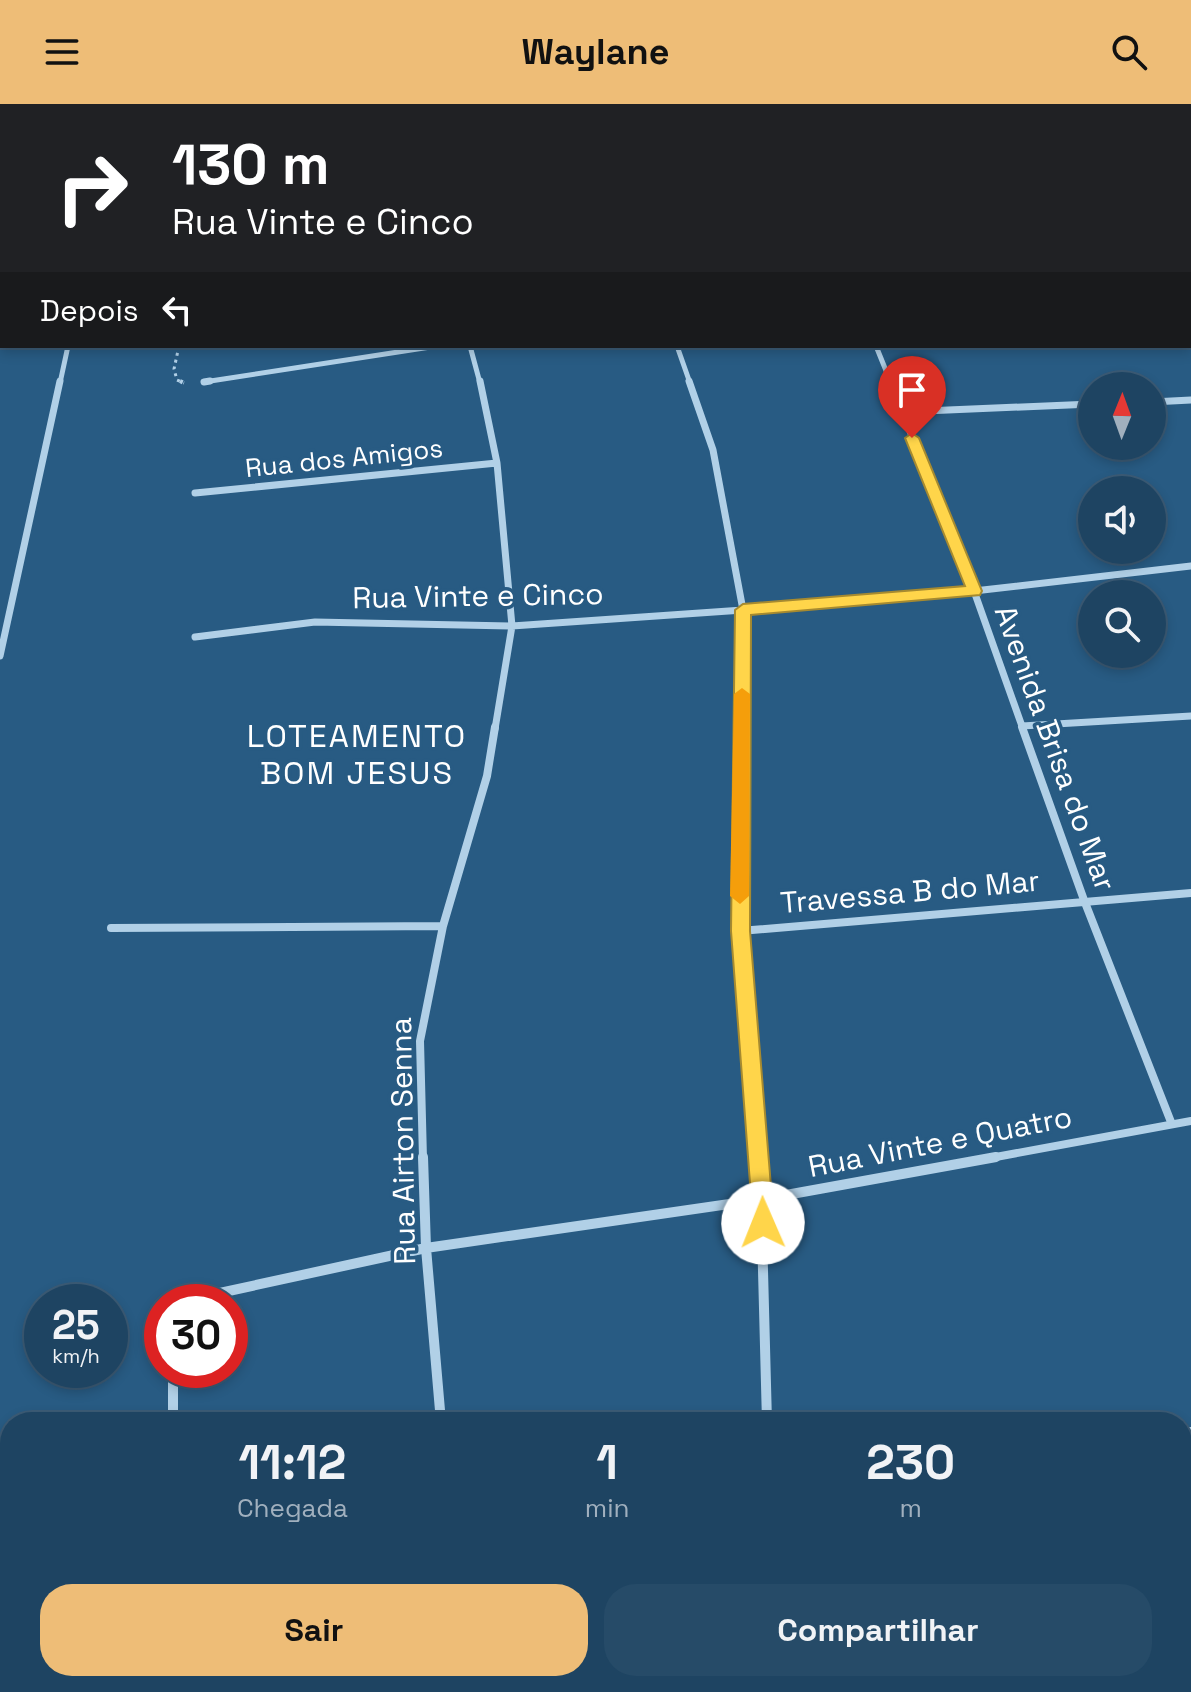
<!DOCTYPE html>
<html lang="pt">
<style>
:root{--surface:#1e4462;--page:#264b68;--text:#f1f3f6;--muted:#a1b0be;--line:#3c5c77;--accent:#eebd77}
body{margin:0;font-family:"Space Grotesk",sans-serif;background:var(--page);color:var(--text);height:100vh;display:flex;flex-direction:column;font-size:30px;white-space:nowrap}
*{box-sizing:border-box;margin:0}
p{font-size:26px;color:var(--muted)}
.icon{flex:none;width:44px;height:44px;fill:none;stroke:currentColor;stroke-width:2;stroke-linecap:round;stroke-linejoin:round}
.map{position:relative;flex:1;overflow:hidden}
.panel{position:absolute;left:0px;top:1308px;width:1192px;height:280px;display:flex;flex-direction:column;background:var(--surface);border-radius:32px 32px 0 0;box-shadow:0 4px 12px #0003,0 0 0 2px var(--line)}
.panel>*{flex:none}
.hud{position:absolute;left:0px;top:0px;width:1192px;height:244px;box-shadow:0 4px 12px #0003,0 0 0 2px var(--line);background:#202124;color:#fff;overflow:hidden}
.needle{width:52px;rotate:1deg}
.controls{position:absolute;left:1078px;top:268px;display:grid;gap:16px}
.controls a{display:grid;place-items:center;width:88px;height:88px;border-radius:50%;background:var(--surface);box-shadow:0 4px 12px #0003,0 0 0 2px var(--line);font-size:40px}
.speed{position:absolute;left:24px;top:1180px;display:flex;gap:16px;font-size:40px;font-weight:700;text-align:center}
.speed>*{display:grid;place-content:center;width:104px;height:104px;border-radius:50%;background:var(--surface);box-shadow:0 4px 12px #0003,0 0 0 2px var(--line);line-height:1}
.speed small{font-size:20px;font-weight:400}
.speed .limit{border:12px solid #d22;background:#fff;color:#111}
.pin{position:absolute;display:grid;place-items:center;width:68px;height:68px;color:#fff;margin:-82px -34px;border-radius:50% 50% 50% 0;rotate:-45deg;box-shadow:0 0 8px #0007}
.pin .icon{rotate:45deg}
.me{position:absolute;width:88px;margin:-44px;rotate:359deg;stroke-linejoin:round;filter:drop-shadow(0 0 6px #0008)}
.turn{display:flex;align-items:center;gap:28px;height:168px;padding:0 40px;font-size:36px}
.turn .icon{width:104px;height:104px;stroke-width:2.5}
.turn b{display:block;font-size:56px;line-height:68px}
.then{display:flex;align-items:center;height:76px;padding:0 40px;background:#0003;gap:16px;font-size:30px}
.eta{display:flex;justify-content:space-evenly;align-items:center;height:136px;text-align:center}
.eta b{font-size:48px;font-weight:700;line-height:56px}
.action{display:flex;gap:16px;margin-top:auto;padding:16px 40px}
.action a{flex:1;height:92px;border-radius:32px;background:var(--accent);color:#111;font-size:32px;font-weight:700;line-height:92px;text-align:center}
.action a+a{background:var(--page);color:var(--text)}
header{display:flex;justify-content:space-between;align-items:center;height:104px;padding:0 40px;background:var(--accent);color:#111;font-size:36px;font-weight:700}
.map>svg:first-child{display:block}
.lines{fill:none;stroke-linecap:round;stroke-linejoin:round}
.path-far1{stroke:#b1d0e7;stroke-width:3;stroke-dasharray:3 4;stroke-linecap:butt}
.path{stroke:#b1d0e7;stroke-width:4;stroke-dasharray:3 5;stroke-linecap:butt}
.street-far3{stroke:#b1d0e7;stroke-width:5}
.street-far2{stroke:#b1d0e7;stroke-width:7}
.street-far1{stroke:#b1d0e7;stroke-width:8}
.street{stroke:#b1d0e7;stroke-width:10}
.secondary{fill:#daeaf6;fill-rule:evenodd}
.route{fill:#ffd54a;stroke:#a68a30;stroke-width:2}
.slow{fill:#f59e0b}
.labels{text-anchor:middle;stroke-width:7;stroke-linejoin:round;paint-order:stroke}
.far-street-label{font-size:26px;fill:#fff;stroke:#285b83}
.street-label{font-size:30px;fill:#fff;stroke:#285b83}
.neighbourhood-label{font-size:32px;letter-spacing:2px;fill:#fff;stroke:#285b83}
</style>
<header><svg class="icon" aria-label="menu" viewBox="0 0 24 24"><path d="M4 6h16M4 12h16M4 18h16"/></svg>Waylane<svg class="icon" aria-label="search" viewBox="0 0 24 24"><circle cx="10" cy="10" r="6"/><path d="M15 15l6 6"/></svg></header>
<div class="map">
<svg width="1191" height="1588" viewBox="0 0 1191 1588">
<rect width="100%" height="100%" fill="#285b83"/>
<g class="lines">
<path class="path-far1" d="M179,242l-5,23 3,11 7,3"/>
<path class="path" d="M180,277l4,2"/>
<path class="street-far3" d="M336,1l17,-1
M470,242l10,37
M677,242l13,37
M876,242l15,37
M204,278l233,-36
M60,279l8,-37"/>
<path class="street-far2" d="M480,277l17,82 15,163 -17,103
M689,277l24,69 30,160 -1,119
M890,277l84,210 49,138
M204,278l6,-1
M1152,298l39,-2
M901,308l191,-8
M195,389l302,-30
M195,533l120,-15 197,4 231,-16 231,-19 217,-25
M0,552l60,-275
M1022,622l169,-10"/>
<path class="street-far1" d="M742,623l-2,204 20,228
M1022,623l62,173 87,222
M111,824l332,-2
M740,827l451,-38
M423,1055l-3,-118 23,-115 44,-150 8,-49
M985,1055l206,-38"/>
<path class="street" d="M423,1053l3,91 15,174
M760,1053l7,265
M178,1198l248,-54 338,-49 232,-42
M173,1266v52
M1186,1329l5,-1
M174,1578v10
M782,1578l1,10"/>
<path class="secondary" d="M1120,0h10l2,2h-10z
M1190,92h1v7h-1z"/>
</g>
<path class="route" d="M912,329l7,5 63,153 -2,4 -229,20 -1,316 24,292 -3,8 -8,3 -7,-3 -3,-8 -22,-292 4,-321 8,-6 222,-18 -60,-148z"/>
<path class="slow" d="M742,584l8,6 -1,202 -9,8 -10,-8 4,-202z"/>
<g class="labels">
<g class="far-street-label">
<text transform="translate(344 354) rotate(-6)" y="9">Rua dos Amigos</text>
</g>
<g class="street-label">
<text transform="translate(478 492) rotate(-1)" y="10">Rua Vinte e Cinco</text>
<text transform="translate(1055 644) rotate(70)" y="10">Avenida Brisa do Mar</text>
<text transform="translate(910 788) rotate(-5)" y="10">Travessa B do Mar</text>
<text transform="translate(403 1037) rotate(-91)" y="10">Rua Airton Senna</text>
<text transform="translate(940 1038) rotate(-11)" y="10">Rua Vinte e Quatro</text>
</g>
<g class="neighbourhood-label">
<text x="357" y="643">LOTEAMENTO<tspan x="357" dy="37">BOM JESUS</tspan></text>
</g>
</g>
</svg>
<div class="controls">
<a><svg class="needle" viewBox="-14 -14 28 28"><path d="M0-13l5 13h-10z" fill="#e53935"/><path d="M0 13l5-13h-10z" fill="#a1b0be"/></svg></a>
<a><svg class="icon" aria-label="sound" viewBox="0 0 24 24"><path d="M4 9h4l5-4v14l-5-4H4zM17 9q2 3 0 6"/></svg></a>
<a><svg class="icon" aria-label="search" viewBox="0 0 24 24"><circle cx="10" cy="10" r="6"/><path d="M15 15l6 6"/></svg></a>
</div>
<div class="speed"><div>25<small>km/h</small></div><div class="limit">30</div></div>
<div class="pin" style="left:912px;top:334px;background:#d93025"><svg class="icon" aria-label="arrive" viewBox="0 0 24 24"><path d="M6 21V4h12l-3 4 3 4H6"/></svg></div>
<svg class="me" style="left:763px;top:1119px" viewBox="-20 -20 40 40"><circle r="19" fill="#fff"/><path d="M0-13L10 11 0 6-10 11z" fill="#ffd54a"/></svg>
<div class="hud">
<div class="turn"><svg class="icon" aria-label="right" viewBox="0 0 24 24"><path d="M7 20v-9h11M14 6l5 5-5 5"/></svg><div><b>130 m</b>Rua Vinte e Cinco</div></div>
<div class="then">Depois<svg class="icon" aria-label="left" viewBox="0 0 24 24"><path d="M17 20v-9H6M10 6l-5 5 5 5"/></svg></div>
</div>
<section class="panel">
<div class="eta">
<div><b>11:12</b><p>Chegada</p></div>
<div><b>1</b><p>min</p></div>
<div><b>230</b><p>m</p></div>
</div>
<div class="action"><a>Sair</a><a>Compartilhar</a></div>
</section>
</div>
